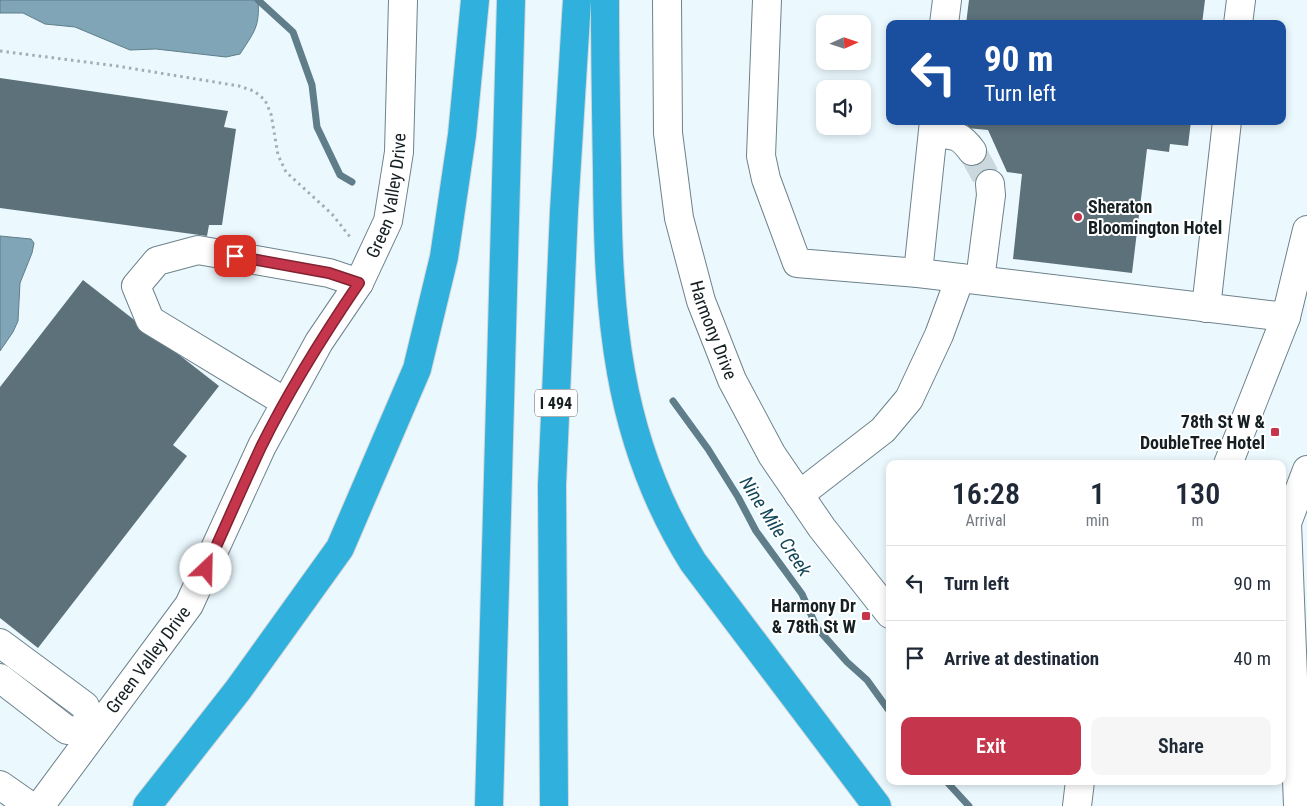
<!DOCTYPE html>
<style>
:root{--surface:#fff;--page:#f6f6f7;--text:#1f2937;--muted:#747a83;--line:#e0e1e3;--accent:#c5354b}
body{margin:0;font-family:"Roboto Condensed",sans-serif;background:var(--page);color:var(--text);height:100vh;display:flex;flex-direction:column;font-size:19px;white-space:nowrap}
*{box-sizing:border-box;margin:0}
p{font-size:16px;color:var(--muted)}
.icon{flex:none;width:28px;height:28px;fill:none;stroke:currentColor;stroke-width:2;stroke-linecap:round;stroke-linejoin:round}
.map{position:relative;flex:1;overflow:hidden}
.sheet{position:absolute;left:886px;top:460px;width:400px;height:325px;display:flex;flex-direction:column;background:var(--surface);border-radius:10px;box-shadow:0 2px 8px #0003}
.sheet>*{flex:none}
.hud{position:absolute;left:886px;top:20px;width:400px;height:105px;border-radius:10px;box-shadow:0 2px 8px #0003;background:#1a4fa0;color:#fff;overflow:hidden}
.needle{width:32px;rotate:87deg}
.tools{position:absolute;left:816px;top:15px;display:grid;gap:10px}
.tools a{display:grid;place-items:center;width:55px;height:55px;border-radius:10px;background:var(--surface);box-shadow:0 2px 8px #0003;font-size:25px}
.pin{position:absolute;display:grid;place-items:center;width:42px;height:42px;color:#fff;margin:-21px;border-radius:10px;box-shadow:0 2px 8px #0006}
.me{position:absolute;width:55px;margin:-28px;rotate:24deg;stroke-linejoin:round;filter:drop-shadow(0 0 4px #0008)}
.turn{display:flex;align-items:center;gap:18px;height:105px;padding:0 15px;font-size:22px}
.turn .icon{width:65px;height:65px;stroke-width:2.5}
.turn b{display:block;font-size:35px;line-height:42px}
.eta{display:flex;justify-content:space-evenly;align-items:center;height:85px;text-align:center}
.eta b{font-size:30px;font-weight:600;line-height:35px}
.action{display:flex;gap:10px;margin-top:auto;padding:10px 15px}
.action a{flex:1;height:58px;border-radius:10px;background:var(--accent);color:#fff;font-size:20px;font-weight:600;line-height:58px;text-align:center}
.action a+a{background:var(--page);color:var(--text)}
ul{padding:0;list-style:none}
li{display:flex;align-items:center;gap:15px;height:75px;padding:0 15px;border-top:1px solid var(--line)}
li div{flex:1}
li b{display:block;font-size:19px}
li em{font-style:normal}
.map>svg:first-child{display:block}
.water{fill:#7fa5b6;stroke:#607d8a}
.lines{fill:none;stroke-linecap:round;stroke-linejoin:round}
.stream{stroke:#607d8a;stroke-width:7}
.building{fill:#5d717a}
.minor-tunnel{stroke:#cbd8de;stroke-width:28;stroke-dasharray:28 14;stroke-linecap:butt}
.minor-casing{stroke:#6d828b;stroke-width:30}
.highway-casing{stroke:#d5d7d7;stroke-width:30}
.path{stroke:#a2aeb3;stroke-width:3;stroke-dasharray:2.5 4;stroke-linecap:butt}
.minor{stroke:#fff;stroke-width:28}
.highway{stroke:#30b0dd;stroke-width:28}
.route-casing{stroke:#802231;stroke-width:12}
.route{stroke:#c5354b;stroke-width:9}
.poi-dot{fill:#c5354b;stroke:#fff;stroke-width:2}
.labels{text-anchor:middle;stroke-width:4;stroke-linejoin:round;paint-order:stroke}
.shield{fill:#fff;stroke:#5c6264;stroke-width:1}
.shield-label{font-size:16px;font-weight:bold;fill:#161f22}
.street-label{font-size:18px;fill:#161f22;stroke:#fff}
.poi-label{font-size:18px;font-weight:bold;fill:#161f22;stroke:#fff;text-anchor:end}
.water-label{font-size:19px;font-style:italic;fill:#13485b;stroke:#fff}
</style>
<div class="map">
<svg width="1307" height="806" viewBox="0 0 1307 806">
<rect width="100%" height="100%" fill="#ebf9ff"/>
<path class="water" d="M0,0h258c2,27 -4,32 -18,54l-14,3 -70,-8 -26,1 -55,-23 -30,-3 -22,-11h-23z
M0,236l31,3 3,4 -2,10 -12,30 -2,38 -5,11 -13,19z"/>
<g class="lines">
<path class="stream" d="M258,0l35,32 19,53 5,42 23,48 12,7
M673,401l35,48 30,48 18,34 46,63 15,34 30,34 20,18 23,32
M946,781l23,25"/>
</g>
<path class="building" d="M969,0h236l-3,24h-236z
M0,78l228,33 -4,16 12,2 -14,96h-13l-2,11 -207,-28z
M968,121h223l-3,25 -18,-2 -1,8 -22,-3 -15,124 -119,-14 9,-85 -15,-2 -19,-42 -21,-2z
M83,280l136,106 -46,59 14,11 -149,192 -38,-30v-231z"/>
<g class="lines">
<path class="minor-tunnel" d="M972,151l18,33"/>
<g class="minor-casing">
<g id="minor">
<path id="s1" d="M667,0l1,133 11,85 22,83 31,79 40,75 50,73 68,86"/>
<path d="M767,0l-6,156 5,23 31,84 121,10 368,44"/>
<path d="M944,24l3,-24"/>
<path d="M1238,24l3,-24"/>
<path d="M933,134c20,1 26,-1 39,17"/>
<path d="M918,273l16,-152"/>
<path d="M980,280l11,-85 -1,-11"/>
<path d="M1206,308l21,-187"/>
<path d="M285,402l-135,-82 -14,-34 21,-25 41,-11 131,23 30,10"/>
<path d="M1228,464l58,-147 21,-87"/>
<path d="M799,495l84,-65 26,-31 30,-64 21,-57"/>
<path d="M0,643l85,63 9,25"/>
<path d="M0,678l67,52 27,1"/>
<path d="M0,785l30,21"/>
<path id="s2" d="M40,806l149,-201 73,-159 57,-104 40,-59 29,-62 11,-69 4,-152"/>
<path d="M1077,806l3,-25"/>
<path d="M1298,806l-11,-283 20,-53"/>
</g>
</g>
<g class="highway-casing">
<path id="highway" d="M605,0c0,57 1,113 2,170 1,142 8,268 86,392l184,244
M147,806l91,-116 102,-142 77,-179 27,-112 18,-122 13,-135
M489,806l22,-806
M554,806l-2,-321 12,-274 13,-211"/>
</g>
<path class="path" d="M0,51l117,15 122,20 15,5 11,9 6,14 7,41 8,17 46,42 18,23"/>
<use href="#minor" class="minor"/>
<use href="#highway" class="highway"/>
</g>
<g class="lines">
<g class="route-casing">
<path id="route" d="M206,569c18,-40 36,-81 55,-122 28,-57 62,-111 98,-164l-30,-10 -94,-17"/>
</g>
<use href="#route" class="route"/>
</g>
<g class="poi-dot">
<circle cx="1078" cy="217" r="5"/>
<rect x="1270" y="427" width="10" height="10" rx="2.5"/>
<rect x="861" y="611" width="10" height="10" rx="2.5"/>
</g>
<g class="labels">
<rect class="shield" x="535" y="389.5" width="42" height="27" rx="4"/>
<g class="shield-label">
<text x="556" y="409">I 494</text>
</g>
<g class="street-label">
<text dy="6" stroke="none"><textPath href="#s2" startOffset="708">Green Valley Drive</textPath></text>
<text dy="6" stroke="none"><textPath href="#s1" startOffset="336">Harmony Drive</textPath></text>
<text dy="6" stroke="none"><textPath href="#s2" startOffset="182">Green Valley Drive</textPath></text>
</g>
<g class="poi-label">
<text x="1088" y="213" text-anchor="start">Sheraton<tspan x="1088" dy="21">Bloomington Hotel</tspan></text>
<text x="1265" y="428">78th St W &amp;<tspan x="1265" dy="21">DoubleTree Hotel</tspan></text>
<text x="856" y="612">Harmony Dr<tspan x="856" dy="21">&amp; 78th St W</tspan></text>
</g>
<g class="water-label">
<text transform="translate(776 526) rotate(57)" y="7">Nine Mile Creek</text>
</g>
</g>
</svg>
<div class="tools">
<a><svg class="needle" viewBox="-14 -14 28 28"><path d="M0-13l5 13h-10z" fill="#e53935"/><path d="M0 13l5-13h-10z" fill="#747a83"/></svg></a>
<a><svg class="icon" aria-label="sound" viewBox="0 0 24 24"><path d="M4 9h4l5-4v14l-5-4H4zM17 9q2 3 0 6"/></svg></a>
</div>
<div class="pin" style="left:235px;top:256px;background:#d93025"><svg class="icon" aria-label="arrive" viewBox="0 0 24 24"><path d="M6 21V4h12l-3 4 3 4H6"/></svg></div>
<svg class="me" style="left:206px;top:569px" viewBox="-20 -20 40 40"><circle r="19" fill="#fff"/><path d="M0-13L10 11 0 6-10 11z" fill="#c5354b"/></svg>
<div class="hud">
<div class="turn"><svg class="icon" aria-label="left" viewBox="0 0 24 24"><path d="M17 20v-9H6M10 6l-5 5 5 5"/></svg><div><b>90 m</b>Turn left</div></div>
</div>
<section class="sheet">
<div class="eta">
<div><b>16:28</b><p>Arrival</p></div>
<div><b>1</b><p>min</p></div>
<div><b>130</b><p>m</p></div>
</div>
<ul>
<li><svg class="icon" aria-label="left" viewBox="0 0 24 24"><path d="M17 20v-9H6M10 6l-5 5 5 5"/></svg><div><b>Turn left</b></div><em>90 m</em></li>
<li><svg class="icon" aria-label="arrive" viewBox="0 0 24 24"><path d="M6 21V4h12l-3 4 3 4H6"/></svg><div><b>Arrive at destination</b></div><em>40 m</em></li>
</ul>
<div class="action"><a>Exit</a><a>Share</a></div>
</section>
</div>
